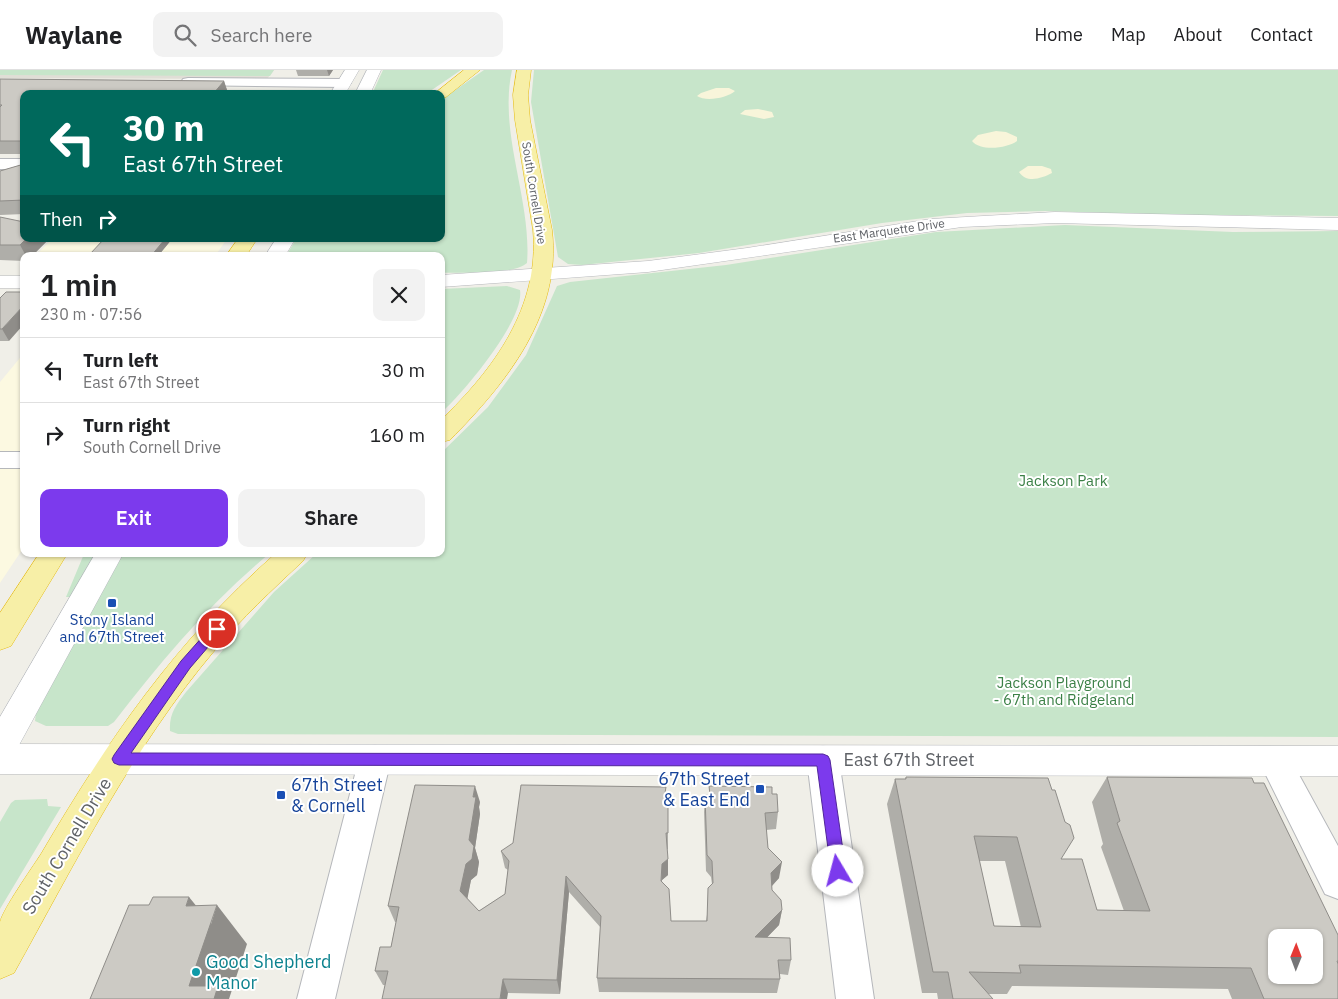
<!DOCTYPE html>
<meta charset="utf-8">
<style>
:root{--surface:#fff;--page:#f2f2f2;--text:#202124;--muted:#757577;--line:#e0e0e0;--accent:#7c3aed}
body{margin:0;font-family:"IBM Plex Sans",sans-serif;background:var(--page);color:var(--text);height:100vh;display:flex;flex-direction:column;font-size:19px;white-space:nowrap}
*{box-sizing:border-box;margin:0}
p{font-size:16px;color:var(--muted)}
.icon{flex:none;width:28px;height:28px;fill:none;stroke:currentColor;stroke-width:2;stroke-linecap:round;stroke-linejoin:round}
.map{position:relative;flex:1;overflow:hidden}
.sheet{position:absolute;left:20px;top:182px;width:425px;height:305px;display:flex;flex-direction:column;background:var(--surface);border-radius:10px;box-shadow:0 1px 4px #0004}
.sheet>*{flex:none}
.guide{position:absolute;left:20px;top:20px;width:425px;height:152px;border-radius:10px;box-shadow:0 1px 4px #0004;background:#00695c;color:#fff;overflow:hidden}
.needle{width:32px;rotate:1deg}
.tools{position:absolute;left:1268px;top:859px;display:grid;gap:10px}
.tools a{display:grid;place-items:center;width:55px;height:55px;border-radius:10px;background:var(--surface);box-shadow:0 1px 4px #0004;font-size:25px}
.pin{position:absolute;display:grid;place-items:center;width:42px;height:42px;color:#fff;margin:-21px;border:2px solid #fff;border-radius:50%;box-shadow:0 1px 5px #0007}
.me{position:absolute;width:55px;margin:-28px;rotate:352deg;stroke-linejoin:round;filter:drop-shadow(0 0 4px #0008)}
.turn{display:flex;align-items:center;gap:18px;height:105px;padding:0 20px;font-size:22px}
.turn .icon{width:65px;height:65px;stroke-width:2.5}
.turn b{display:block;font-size:35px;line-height:42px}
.then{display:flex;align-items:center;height:48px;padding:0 20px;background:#0003;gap:10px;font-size:19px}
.round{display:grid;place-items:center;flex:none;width:52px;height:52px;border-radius:10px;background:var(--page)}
.summary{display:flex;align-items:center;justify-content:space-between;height:85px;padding:0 20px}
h1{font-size:30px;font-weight:600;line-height:38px}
.action{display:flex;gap:10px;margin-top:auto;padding:10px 20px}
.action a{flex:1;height:58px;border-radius:10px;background:var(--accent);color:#fff;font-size:20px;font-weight:600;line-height:58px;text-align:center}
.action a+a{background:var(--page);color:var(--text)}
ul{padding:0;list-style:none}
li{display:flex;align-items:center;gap:15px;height:65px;padding:0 20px;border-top:1px solid var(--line)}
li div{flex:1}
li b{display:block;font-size:19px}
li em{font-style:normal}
header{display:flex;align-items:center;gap:30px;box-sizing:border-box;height:70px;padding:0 25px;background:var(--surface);border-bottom:1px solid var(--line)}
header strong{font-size:24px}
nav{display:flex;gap:28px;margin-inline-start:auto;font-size:18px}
.search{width:350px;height:45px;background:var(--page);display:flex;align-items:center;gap:12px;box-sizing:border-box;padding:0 18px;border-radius:10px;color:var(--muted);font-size:19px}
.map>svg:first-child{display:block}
.commercial{fill:#fcf9e1}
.education{fill:#e0ded6}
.green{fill:#c7e5ca}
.sand{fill:#f8f5da}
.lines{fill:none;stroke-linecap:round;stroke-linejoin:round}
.minor-casing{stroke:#b5b7bb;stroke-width:2}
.tertiary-casing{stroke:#b5b7bb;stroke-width:1}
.secondary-casing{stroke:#b6b9be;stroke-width:1}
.trunk-casing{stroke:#e6bc12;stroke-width:1}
.minor{fill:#fff;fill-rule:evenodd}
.tertiary{fill:#fff;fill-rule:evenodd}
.secondary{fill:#fff;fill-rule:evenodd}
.trunk{fill:#f7efa7;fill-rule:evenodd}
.wall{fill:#afaea9;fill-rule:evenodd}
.shaded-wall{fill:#8f8d89}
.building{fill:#cccac4;stroke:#8f8d89;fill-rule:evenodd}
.route{fill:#7c3aed;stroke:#51269a}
.transit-dot{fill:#1a4fb4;stroke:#fff;stroke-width:2}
.culture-dot{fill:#0f9aa8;stroke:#fff;stroke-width:2}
.labels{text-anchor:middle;stroke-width:4;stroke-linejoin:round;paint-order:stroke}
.far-street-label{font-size:12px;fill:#5f6267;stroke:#fff}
.park-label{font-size:15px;fill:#3c8147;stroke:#fff}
.transit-label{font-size:15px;fill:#164399;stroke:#fff}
.near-street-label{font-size:18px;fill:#5f6267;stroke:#fff}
.near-transit-label{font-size:18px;fill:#164399;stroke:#fff;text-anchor:end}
.near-culture-label{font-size:18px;fill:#0d838f;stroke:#fff;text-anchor:start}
</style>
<header>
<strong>Waylane</strong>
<div class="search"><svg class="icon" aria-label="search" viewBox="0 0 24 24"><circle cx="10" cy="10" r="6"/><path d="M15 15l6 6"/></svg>Search here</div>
<nav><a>Home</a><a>Map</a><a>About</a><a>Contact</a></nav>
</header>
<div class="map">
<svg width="1338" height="929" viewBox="0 0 1338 929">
<rect width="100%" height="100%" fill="#f0efe8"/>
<path class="commercial" d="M52,169h175l-12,17h-180z
M24,283v194l-24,36v-201z"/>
<path class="education" d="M0,0h274l-7,9 -267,-1z"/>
<path class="green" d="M0,0h274l-4,6 -270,-1z
M383,0h78l-35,24h-54z
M484,0h28c-14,63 20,130 15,193 -16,13 -65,9 -86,10v-17h-155l10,-17h145v-139z
M534,0h804v146l-163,-1 -130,-4 -78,2 -85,10 -183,30 -117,12 -14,-1 -10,-7 -27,-155z
M1065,155l168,7 105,-1v506l-1160,-3 -8,-3c-1,-17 6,-26 16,-39l88,-100 42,-38h125v-101l47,-46 38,-52 31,-69 13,-4 156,-17 210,-33z
M507,216l13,4c5,30 -57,103 -79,123v-124z
M84,484h12l-24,43h-6z
M121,484h148c-59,49 -108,107 -155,168l-6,4h-62l-11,-5 1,-9z
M47,729l1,7 13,1 -61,102v-87l11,-19 4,-3z"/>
<path class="sand" d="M716,18h13l6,3c-8,7 -29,11 -38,5l4,-3z
M758,39l14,3 2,5 -10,2 -24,-5 5,-4z
M996,61l10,1 11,5v4c-9,7 -36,11 -45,0l6,-6z
M1028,96h14l9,3 1,4c-10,5 -25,11 -33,-1z"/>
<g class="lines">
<g class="minor-casing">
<path id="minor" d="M188,8l156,1 7,4 -7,4 -161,-2 -2,-3 2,-3z
M0,89h24v10h-24z
M0,382h24v16h-24z
M375,675l11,4 5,10 -56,240h-38l62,-240 5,-10z
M823,676l11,4 5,10 35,239h-38l-29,-239 5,-10z
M1275,677l11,4 52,95v53l-13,-5 -66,-133 5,-10z"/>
</g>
<g class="tertiary-casing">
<path id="tertiary" d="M1055,142l283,6v12l-283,-7 -93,4 -314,45 -207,15v-12l207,-14 99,-13 184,-29z
M0,206h24v12h-24z
M0,674l1338,2v30l-1338,-2z"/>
</g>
<g class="secondary-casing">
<path id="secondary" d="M345,0h14l-14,24h-15z
M367,0h14l-11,24h-15z
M276,169h19l-10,17h-20z
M95,484h28l-111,204 -12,5v-46z"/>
</g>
<g class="trunk-casing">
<path id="trunk" d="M464,0h16l-34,27 -5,1v-4h-7z
M517,0h14l-3,25 2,25 22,110c10,85 -46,153 -102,210l-9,2v-22c53,-51 99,-113 92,-190l-18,-110 -2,-25z
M238,169h19l-11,17h-20z
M39,484h28l-56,92 -11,4v-37z
M275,484h32l-4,7c-31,29 -61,57 -88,89 -82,97 -140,213 -201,323l-14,6c0,-16 0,-42 0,-57 3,-13 32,-54 41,-68 67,-114 134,-212 234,-300z"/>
</g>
<use href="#minor" class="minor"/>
<use href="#tertiary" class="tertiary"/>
<use href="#secondary" class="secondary"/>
<use href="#trunk" class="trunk"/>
</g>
<path class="wall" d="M296,0h37l-4,6h-31z
M0,9l224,2 4,12 -1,1h-203v60h-24z
M24,94v50l-24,1v-44z
M0,147l47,24 -15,15h-8v5l-24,-1z
M172,169l-14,17h-67l-1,-2z
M0,228l9,43h-9z
M906,707l155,82 36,51 27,1 -23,-64 2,-3 -11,-42 15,-25 231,158v64h-106l-4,-10 -216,-3 -5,8h-19l5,5h-55l-1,-6h-15l-35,-189 8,-25h10zM979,791h26l16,66 -27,-1z
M709,716l63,8 6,18 -2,17 -10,1 2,18 11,30 -7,8v4l10,20 -3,15 -12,12 24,23 -3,15 -8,-1v5l-3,14 -178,-1 -2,-14 4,-50 -32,-36 -9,102 -52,-1 -125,-8 -8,-14 16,-24 5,-25h-1l-7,-16 92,-104 -1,5 1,7 -5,34 4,14 -2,13 -6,5 -4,18 12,13 26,-17 3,-24 -3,-2 -4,-17 165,-58h2v56h-1l1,26 -6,5v1l9,40h35l6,-37 -1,-7 -5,-6 -2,-59 1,-17h4z"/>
<path class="shaded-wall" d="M327,0h6l-4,6z
M224,11l4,12 -1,1h-14z
M26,169h20l1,2 -15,15h-6l-6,-11z
M165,169h7l-14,17h-7z
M24,235v19l-15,17 -7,-12z
M475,716l5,16 -1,5 1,7 -5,34 4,14 -2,13 -6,5 -5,26 -6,-15 9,-51 4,-43z
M668,789v16l-6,5 -1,17 1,-33z
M782,792l-3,16 -10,11 2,-16z
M566,806l3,16 -9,102 -3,-14z
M189,827l22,27 6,-19 30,39 -18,55h-28l-12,-13 -3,-80z
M782,840l-3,15 -26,27 2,-15z
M503,909l5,14 -1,6h-7z"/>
<path class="building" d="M0,9l224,2 -11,13h-189v47h-24v-34l2,-2h-2z
M24,94v36l-24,1v-30z
M0,147l24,5v17h2l-6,6h-20z
M104,169h61l-14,17h-40l-21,-2z
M6,222h18v13l-22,24h-2v-31z
M906,707l142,1 4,12h3l10,32 5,3 4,13 -13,21h21l15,51 53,1 -33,-88 3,-2 -13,-44 145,1 2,5h10l74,152v26h-1l1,3v35h-74l-13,-31 -232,-3 2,8 -52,-1 24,27h-40l-5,-27h-15l-38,-193h11zM974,766l43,1 24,90 -47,-1zM1276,868h38v37h-38z
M415,715l60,1 -2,11h3l-7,43 5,6 -2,13 -6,5 -6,27 19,20 26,-17 4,-33 -8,-10 12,-8 8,-58 145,2 -1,6h3v40h-2l2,26 -6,5 -1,17 8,8 2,32h36l1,-33 5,-5 -1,-22 -5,-6 -2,-60h5l-1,-9 63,1v7h5l1,18 -13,1 3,35 14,14 -11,11 1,17 9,10 1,10 -27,27 35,1 1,22h-13l2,19 -183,-1 4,-62 -35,-40 -9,104 -54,-1 -3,20h-118l6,-28h-13l5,-24h11l8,-40 -11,-1z
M153,827h36l-3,9 31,-1 -28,81h29l-4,13h-124l39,-94h20z"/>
<path class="route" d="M217,554l6,5 -2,3 -31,36 -59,85 692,1 5,2 2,4 16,111 -2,5 -6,3 -5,-3 -2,-5 -14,-105 -698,-1 -5,-2 -2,-4 2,-4 67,-94 31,-35z"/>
<g class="transit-dot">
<rect x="107" y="528" width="10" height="10" rx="2.5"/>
<rect x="755" y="714" width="10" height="10" rx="2.5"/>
<rect x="276" y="720" width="10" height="10" rx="2.5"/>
</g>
<circle class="culture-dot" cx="196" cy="902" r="5"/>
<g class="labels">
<g class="far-street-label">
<text transform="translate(534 123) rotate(81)" y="4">South Cornell Drive</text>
<text transform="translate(889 161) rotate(-8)" y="4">East Marquette Drive</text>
</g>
<g class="park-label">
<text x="1063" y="416">Jackson Park</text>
<text x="1064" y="618">Jackson Playground<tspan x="1064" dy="17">- 67th and Ridgeland</tspan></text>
</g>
<g class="transit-label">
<text x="112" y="555">Stony Island<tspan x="112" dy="17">and 67th Street</tspan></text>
</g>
<g class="near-street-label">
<text x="909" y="696">East 67th Street</text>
<text transform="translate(67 776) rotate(-59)" y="6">South Cornell Drive</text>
</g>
<g class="near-transit-label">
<text x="750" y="715">67th Street<tspan x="750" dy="21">&amp; East End</tspan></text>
<text x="291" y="721" text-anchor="start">67th Street<tspan x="291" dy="21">&amp; Cornell</tspan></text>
</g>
<g class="near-culture-label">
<text x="206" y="898">Good Shepherd<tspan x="206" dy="21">Manor</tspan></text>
</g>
</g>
</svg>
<div class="tools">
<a><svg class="needle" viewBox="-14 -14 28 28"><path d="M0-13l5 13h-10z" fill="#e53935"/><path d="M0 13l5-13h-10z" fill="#757577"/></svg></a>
</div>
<div class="pin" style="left:217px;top:559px;background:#d93025"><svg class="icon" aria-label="arrive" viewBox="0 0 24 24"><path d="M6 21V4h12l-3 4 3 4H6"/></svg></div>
<svg class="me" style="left:838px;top:801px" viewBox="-20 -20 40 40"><circle r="19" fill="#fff"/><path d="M0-13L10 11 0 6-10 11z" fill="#7c3aed"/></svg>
<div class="guide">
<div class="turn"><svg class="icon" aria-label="left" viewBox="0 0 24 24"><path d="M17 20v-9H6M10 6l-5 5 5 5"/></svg><div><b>30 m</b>East 67th Street</div></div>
<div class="then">Then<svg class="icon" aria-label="right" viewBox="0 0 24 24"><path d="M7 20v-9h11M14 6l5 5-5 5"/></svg></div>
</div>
<section class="sheet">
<div class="summary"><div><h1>1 min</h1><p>230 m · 07:56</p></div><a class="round"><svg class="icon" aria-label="close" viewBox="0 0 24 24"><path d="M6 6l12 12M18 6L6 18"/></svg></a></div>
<ul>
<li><svg class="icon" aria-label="left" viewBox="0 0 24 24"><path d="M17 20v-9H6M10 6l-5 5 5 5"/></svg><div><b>Turn left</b><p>East 67th Street</p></div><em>30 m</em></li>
<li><svg class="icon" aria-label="right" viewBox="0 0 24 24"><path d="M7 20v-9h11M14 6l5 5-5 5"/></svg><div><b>Turn right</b><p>South Cornell Drive</p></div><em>160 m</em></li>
</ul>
<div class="action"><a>Exit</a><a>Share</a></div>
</section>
</div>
